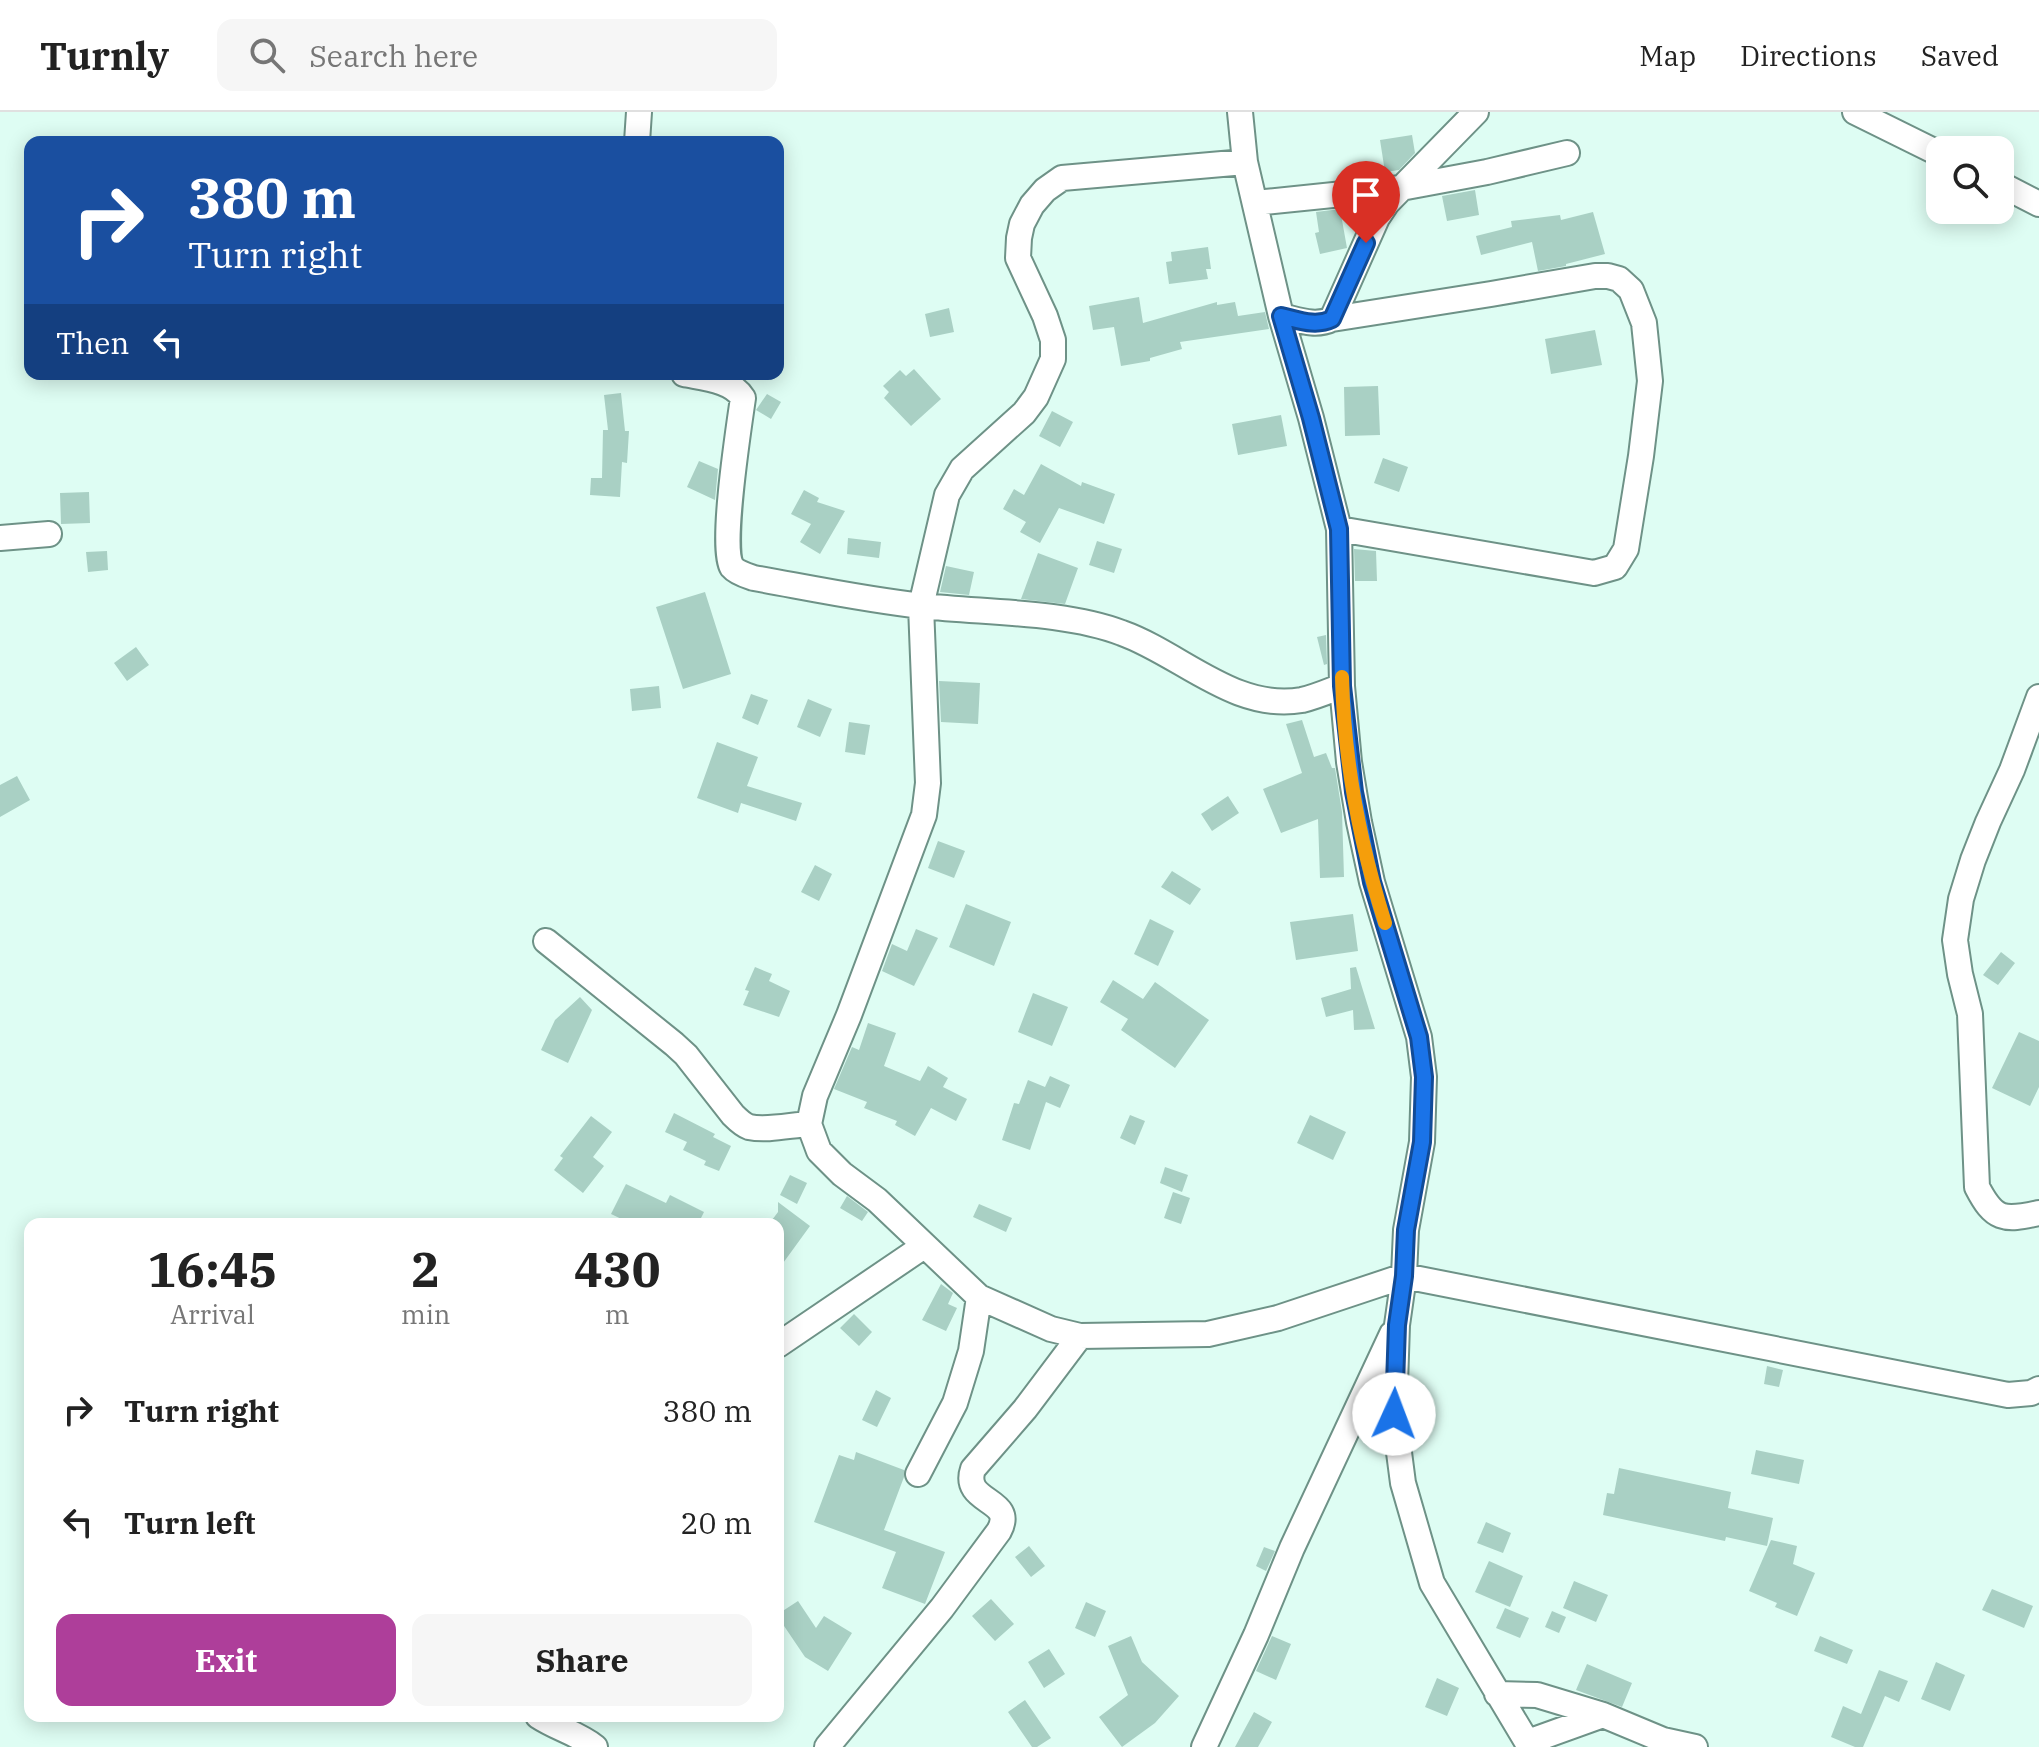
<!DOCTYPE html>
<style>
:root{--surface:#fff;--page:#f6f6f6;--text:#222;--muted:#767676;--line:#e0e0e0;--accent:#ae3e9a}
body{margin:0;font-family:"IBM Plex Serif",serif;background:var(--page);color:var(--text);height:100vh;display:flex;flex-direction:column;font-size:30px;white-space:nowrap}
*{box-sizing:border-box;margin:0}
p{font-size:26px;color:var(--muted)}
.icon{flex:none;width:44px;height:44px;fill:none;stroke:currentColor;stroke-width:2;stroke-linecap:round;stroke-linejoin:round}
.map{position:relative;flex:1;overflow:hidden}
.details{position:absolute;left:24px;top:1106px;width:760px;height:504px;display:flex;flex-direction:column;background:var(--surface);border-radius:16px;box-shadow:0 4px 20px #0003}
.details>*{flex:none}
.guide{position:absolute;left:24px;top:24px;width:760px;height:244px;border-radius:16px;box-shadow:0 4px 20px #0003;background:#1a4fa0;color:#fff;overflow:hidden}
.buttons{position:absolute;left:1926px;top:24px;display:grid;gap:16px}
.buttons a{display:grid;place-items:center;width:88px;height:88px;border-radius:16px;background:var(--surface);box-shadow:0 4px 20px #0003;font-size:40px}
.pin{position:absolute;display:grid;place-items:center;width:68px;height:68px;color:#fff;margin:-82px -34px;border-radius:50% 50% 50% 0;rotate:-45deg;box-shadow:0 0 8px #0007}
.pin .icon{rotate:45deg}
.me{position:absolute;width:88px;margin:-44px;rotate:2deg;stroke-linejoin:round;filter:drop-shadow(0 0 6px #0008)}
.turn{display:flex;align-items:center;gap:28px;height:168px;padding:0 32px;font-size:36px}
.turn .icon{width:104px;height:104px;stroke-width:2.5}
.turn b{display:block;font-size:56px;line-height:68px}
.then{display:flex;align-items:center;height:76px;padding:0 32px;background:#0003;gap:16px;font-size:30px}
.eta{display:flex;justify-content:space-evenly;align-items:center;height:136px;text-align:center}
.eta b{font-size:48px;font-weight:700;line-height:56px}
.action{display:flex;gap:16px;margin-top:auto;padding:16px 32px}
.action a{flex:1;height:92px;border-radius:16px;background:var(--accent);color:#fff;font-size:32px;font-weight:700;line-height:92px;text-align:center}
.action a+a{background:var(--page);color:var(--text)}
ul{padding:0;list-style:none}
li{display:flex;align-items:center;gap:24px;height:112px;padding:0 32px}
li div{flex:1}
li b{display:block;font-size:30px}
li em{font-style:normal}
header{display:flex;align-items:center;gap:48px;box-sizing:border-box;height:112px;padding:0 40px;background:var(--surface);border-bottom:2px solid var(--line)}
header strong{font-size:38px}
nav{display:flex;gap:44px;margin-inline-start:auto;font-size:28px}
.search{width:560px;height:72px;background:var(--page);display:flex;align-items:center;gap:20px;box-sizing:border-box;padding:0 28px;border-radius:16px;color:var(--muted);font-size:30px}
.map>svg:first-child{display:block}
.building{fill:#a9d0c4}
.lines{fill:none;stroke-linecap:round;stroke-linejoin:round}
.minor-casing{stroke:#6e9287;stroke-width:28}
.minor{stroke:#fff;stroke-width:24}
.route-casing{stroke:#114b97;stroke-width:20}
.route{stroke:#1a73e8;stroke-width:14}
.slow{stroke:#f59e0b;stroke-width:14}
</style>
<header>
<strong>Turnly</strong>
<div class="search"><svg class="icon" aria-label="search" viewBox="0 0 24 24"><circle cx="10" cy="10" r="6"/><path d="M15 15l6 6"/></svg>Search here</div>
<nav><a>Map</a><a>Directions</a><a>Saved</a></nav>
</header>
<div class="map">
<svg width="2039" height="1635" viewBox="0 0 2039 1635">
<rect width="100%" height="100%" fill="#defdf3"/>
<path class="building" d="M1412,23l3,18 -16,17 -14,2 -5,-32z
M1475,78l4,25 -32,6 -5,-25z
M1340,97l7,39 -27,6 -5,-21 4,-1 -3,-20z
M1593,100l12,42 -39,10v2l-28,5 -6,-29 -51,13 -5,-19 36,-9 -1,-6 49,-6 1,5z
M1208,135l3,22h-5l2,10 -39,5 -3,-22 6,-1 -1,-9z
M1139,185l4,26 74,-21v3l18,-3 3,14 27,-4 4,17 -89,13 2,7 -32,9v3l-29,5 -7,-39 -21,3 -4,-24z
M949,196l5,24 -24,5 -5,-23z
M1595,218l7,35 -51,9 -6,-35z
M914,257l27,30 -30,27 -27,-28 5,-6 -6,-6 17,-16 6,6z
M1378,274l2,49 -35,1 -1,-49z
M621,281l4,38h4l-2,32 -5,-1 -2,35 -30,-2 1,-17h11l1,-48h5l-4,-35z
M767,282l14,8 -10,17 -15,-9z
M1052,299l21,11 -13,25 -21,-11z
M1281,303l6,31 -49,9 -6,-31z
M1383,346l25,9 -9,25 -25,-9z
M699,349l19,8 -3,31 -28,-13z
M1041,352l40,22 1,-4 33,12 -11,30 -45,-16 -19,35 -20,-11 6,-10 -23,-13 11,-20 10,6z
M804,378l15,8 -2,4 28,9 -25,43 -20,-12 11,-18 -20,-10z
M89,380l1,31 -29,1 -1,-31z
M848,426l33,4 -2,16 -32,-4z
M1097,429l25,8 -8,24 -25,-8z
M1354,437l22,2 1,30h-22z
M107,439l1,19 -20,2 -2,-20z
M1038,441l40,15 -13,36 -44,-5z
M946,454l28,6 -5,23 -29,-3z
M705,480l26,82 -48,15 -27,-82z
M1326,523l1,29 -3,1 -7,-28z
M136,535l13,18 -22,16 -13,-18z
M939,569l41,2 -2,41 -37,-2z
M659,574l2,22 -29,3 -2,-22z
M751,582l17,6 -10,25 -16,-7z
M808,587l24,10 -12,28 -23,-10z
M1302,608l12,37 12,-4 6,15h3l7,44 2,65 -24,1 -2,-59 -37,14 -18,-44 39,-16 -16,-49z
M849,610l21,3 -5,30 -20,-3z
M717,630l41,15 -11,29 55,17 -6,18 -55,-18 -3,10 -41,-15z
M17,664l13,24 -30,17v-32z
M1228,684l11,17 -27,18 -11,-17z
M938,729l27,10 -11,27 -26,-10z
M815,753l17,9 -13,27 -18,-9z
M1172,759l29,18 -11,16 -29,-18z
M966,792l45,18 -17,44 -45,-19z
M1353,802l5,37 -62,9 -6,-38z
M1150,807l24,12 -16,35 -24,-12z
M916,817l22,9 -24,48 -32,-15 10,-27 15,7z
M2001,840l14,11 -17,22 -15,-10z
M755,855l17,7 -3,7 21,10 -11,26 -36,-12 6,-14 -4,-1z
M1356,855l6,20 13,42 -21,1 -1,-20 -27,7 -5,-19 30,-9 -1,-21z
M1113,868l30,19 12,-17 54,38 -34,48 -54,-38 7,-11 -28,-17z
M1033,881l35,14 -16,39 -34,-14z
M580,885l12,13 -24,53 -27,-13 14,-30z
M868,911l28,10 -12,33 36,15 8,-15 20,12 -5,9 24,12 -11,22 -25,-13 -16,28 -20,-11 2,-4 -33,-13 3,-6 -33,-13 18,-42 7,3z
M2019,920l20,9v46l-9,19 -38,-18z
M1050,964l20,9 -10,23 -14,-6 -16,48 -28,-10 12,-37 5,1 9,-24 17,7z
M674,1001l41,21 -2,3 18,9 -12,25 -15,-6 2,-4 -23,-11 4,-8 -22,-10z
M1130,1003l15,6 -10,24 -15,-7z
M1310,1003l36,17 -13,28 -36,-17z
M591,1004l21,16 -19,25 11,9 -21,27 -29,-23 9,-12 -3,-2z
M1165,1055l23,8 -6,17 -22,-9z
M790,1063l17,8 -10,21 -17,-9z
M626,1072l40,19 4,-8 34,17 -6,12h-66l-21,-10z
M1173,1080l17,6 -9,26 -17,-6z
M847,1084l21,16 -6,9 -22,-13z
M778,1090l32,24 -32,44v-46h-9l9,-12z
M979,1092l33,14 -6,14 -33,-15z
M941,1172l12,9 -5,11 9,4 -11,23 -24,-11z
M854,1202l18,18 -13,14 -19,-18z
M1767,1254l16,4 -4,17 -15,-3z
M876,1278l15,8 -14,29 -15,-7z
M1756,1338l48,10 -5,24 -48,-10z
M856,1340l48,18v7l-20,53 61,22 -20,52 -43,-16 14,-36 -82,-30 25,-67 15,5z
M1619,1356l112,24 -3,16 45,10 -6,28 -41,-9 -1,4 -122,-26 4,-22 7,1z
M1486,1410l25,11 -8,20 -26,-10z
M1771,1428l26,6 -4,18 22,9 -18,43 -22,-9 2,-4 -28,-12z
M1029,1434l16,20 -14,11 -16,-20z
M1264,1435l11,4 -9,20 -10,-5z
M1489,1449l34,15 -13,31 -35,-15z
M1574,1469l34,14 -12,27 -33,-14z
M1992,1477l41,17 -9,22 -42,-18z
M991,1487l23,25 -19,17 -23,-25z
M798,1489l18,27 8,-12 28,17 -24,38 -23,-14 -27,-40v-3z
M1086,1490l20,9 -11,26 -20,-9z
M1505,1496l24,10 -9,20 -24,-10z
M1552,1499l14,6 -7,16 -14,-6z
M1131,1524l11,26 37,34 -24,27 -33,24 -23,-30 29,-22 -20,-49z
M1272,1524l19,8 -15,36 -20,-9z
M1820,1524l33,14 -6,14 -33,-13z
M1049,1537l16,25 -21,14 -16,-26z
M1936,1550l29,13 -15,36 -29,-12z
M1587,1552l45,19 -10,24 -46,-17z
M1879,1558l29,11 -9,21 -14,-6 -22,51h-8l-24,-10 12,-31 18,8z
M1437,1566l22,10 -12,28 -22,-9z
M1025,1588l26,38 -14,9h-5l-24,-35z
M1254,1600l18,10 -14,25h-23z"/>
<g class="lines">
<g class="minor-casing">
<path id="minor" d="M1240,0l5,50 36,154 30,102 28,111 3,157 7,76 10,60 13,60 47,155 5,40 -2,65 -16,88 -2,46 -7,49 -3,89 9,69 29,100 98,164
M1855,0l85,42
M637,30l2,-30
M1245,50l-183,16 -17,12 -13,15 -10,19 -3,14 -1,20 27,58 8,24v19l-17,38 -12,16 -62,56 -15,26 -26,111 7,177 -4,32 -75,200 -34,81 -6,28 10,27 23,23 35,26 102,97 72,32 29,7 128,-2 70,-16 126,-42 604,119 23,-2 8,-4
M2000,72l39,20
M1255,91l146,-15 86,-16 80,-19
M1281,204c18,4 34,11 51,3l45,-101 10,-15 89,-91
M1332,207l159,-25 104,-18h13l11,3 12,11 13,33 6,58 -9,75 -15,93 -11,18 -21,6 -255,-44
M684,262c19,4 48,6 59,24 -4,28 -23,150 -11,169 5,6 16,9 22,11 56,10 113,22 169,28 62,7 142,5 199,27 59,21 113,79 180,67 13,-3 27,-9 40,-14
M0,426l49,-4
M2039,585l-27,73 -24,52 -15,38 -12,39 -6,41 5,34 10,40 7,173c17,33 26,34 62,26
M546,829l128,103 12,11 47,60c5,5 10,10 16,12 18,4 42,-2 60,-3
M778,1233l146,-99
M918,1362l37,-71 16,-52 8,-54
M1497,1582l40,1 66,20 60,25 32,7
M538,1604c18,12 41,18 57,31
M1528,1630l75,-27
M827,1635l115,-139 57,-77c18,-33 -38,-27 -26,-62l52,-60 55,-73
M1204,1635l52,-112 36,-87 100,-214"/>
</g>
<use href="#minor" class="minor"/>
</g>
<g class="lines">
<g class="route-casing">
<path id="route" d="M1366,131l-34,76c-17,8 -33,1 -51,-3l30,102 28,111 3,157 12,106 18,90 47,155 5,40 -2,65 -16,88 -2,46 -7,49 -3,89"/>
</g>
<use href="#route" class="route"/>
<path class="slow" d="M1342,565c2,83 18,167 43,246"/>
</g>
</svg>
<div class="buttons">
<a><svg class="icon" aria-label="search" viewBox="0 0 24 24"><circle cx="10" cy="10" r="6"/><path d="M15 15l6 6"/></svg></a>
</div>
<div class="pin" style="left:1366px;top:131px;background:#d93025"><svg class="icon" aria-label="arrive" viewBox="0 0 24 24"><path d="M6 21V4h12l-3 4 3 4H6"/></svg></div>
<svg class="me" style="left:1394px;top:1302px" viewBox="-20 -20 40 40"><circle r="19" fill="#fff"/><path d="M0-13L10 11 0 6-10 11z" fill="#1a73e8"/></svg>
<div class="guide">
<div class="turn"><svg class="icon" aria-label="right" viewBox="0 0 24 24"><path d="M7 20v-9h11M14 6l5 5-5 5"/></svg><div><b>380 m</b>Turn right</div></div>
<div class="then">Then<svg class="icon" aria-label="left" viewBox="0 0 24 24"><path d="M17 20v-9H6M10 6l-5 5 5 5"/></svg></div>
</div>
<section class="details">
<div class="eta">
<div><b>16:45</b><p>Arrival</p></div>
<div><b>2</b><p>min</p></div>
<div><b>430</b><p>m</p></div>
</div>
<ul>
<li><svg class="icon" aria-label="right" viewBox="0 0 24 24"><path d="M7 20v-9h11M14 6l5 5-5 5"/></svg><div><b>Turn right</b></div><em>380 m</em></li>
<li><svg class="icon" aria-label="left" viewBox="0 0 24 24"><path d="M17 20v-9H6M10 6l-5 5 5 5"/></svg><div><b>Turn left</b></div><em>20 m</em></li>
</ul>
<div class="action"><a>Exit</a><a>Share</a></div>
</section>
</div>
